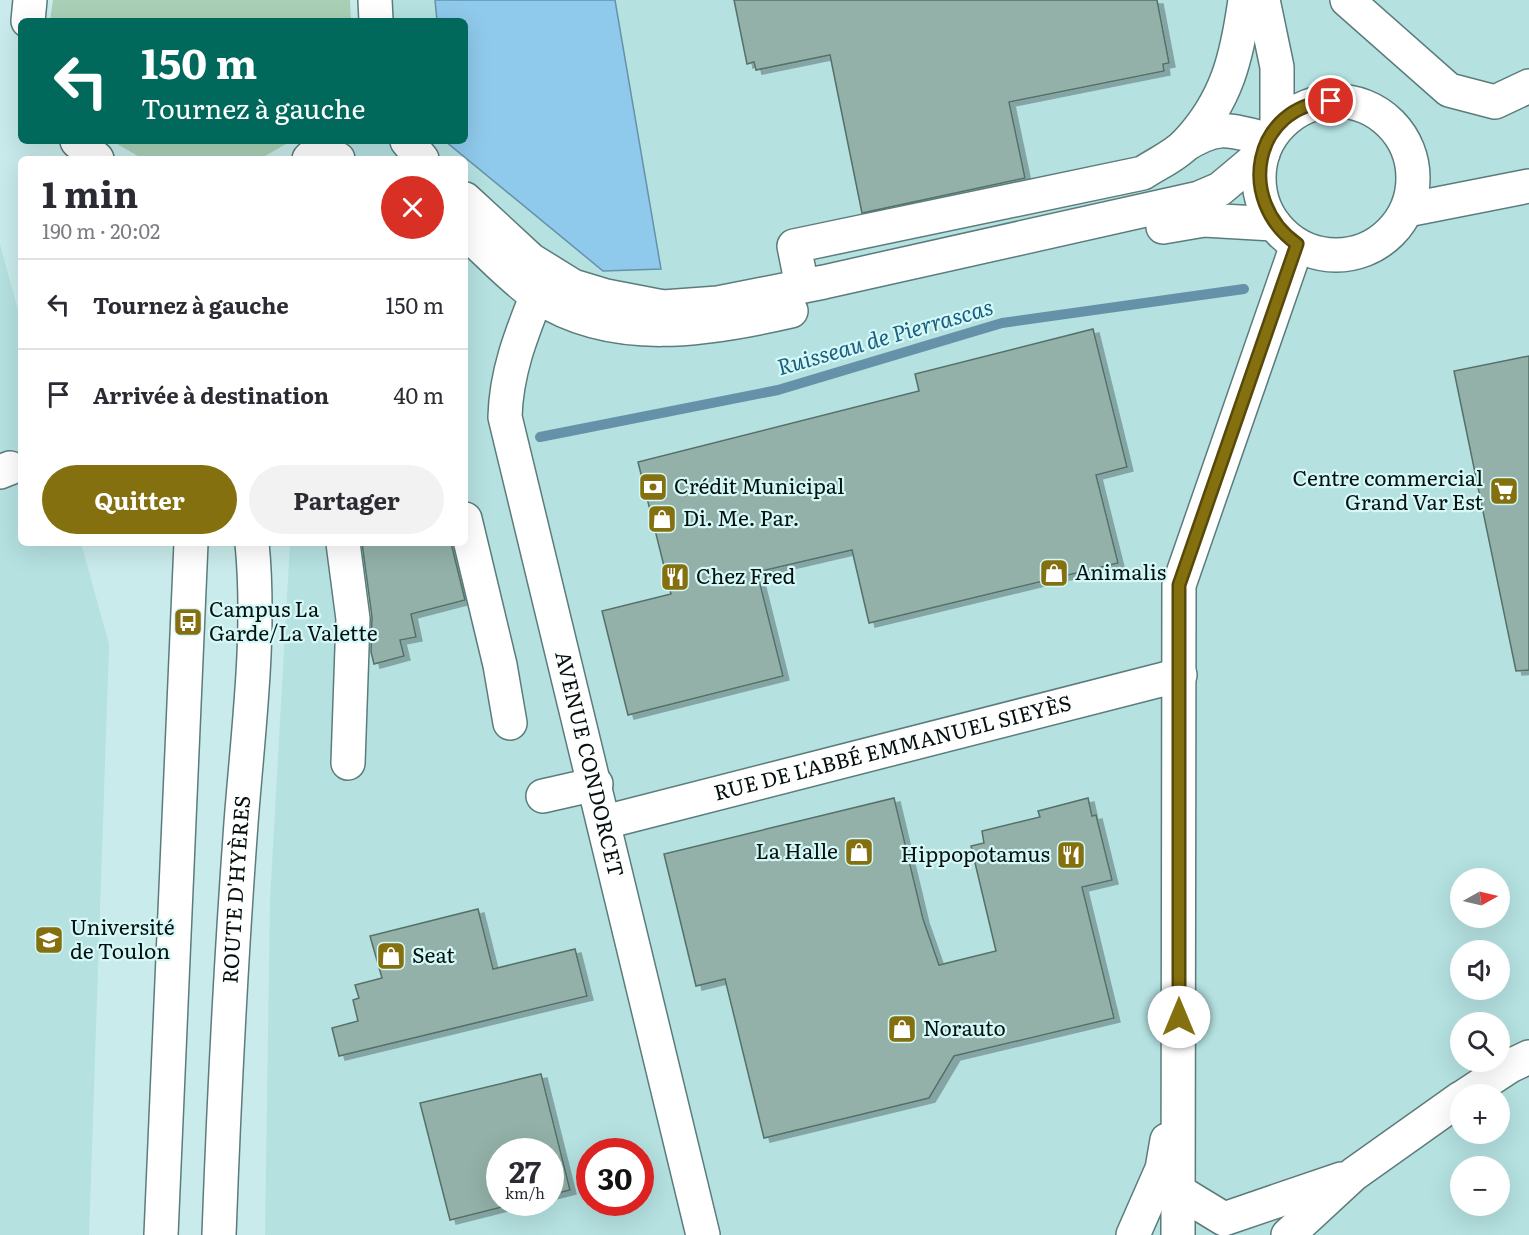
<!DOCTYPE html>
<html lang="fr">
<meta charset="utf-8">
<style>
:root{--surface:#fff;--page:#f2f2f3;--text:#2b2b33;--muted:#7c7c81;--line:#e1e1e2;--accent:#857010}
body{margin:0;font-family:Literata,serif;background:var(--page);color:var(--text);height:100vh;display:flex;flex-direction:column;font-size:22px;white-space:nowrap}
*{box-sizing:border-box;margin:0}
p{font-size:20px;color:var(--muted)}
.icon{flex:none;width:33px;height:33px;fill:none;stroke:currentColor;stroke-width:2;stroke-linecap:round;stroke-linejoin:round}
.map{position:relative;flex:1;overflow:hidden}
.details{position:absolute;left:18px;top:156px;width:450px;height:390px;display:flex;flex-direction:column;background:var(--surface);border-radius:9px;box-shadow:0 6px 24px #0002}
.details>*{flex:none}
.banner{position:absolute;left:18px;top:18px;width:450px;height:126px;border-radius:9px;box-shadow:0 6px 24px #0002;background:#00695c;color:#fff;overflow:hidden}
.needle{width:39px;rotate:82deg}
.controls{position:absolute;left:1450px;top:868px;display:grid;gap:12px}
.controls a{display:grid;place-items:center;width:60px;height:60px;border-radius:50%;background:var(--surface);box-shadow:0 6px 24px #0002;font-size:30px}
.speed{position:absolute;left:486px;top:1138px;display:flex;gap:12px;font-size:30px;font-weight:700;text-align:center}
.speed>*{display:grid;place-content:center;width:78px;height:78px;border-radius:50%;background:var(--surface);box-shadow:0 6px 24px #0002;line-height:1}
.speed small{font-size:15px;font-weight:400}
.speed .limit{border:9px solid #d22;background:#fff;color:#111}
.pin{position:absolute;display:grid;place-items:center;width:51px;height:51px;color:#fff;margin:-26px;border:3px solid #fff;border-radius:50%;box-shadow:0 2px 6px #0007}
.me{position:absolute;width:66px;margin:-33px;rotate:0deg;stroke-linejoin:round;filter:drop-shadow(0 0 4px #0008)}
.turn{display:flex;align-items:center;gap:21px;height:126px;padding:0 24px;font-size:27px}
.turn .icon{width:78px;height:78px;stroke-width:2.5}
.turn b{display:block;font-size:42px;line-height:51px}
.round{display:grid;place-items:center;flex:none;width:63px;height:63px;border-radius:32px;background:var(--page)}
.headline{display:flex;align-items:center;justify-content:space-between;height:102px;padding:0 24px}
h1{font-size:36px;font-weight:700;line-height:45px}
.action{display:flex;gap:12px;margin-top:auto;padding:12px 24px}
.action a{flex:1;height:69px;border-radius:36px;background:var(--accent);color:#fff;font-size:24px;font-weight:700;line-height:69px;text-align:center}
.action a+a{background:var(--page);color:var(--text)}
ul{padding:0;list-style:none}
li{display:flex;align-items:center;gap:18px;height:90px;padding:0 24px;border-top:2px solid var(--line)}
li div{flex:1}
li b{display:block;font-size:22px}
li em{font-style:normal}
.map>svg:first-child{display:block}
.built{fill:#b5e1e1;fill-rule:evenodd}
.green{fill:#a9d0b6}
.water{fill:#8fc9eb;stroke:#6692a9;stroke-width:1.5}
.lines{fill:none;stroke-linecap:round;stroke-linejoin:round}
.stream{stroke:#6692a9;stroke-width:10}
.building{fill:#93b1a8;stroke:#547168;stroke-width:1.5;filter:url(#shadow)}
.minor-casing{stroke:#5c7c7b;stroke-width:36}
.major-casing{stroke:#5c7c7b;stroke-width:36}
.minor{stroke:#fff;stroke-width:33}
.major{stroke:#fff;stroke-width:33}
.route-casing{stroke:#56490a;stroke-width:15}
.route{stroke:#857010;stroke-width:10}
.labels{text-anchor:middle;stroke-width:4.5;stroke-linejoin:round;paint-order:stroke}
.poi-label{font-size:21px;fill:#051010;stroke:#d6f9f8;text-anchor:start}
.street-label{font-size:21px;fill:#051010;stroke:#d6f9f8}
.water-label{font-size:22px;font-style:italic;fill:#1a5f80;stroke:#d6f9f8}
</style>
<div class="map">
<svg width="1529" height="1235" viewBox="0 0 1529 1235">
<defs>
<filter id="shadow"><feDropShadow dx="6" dy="4" stdDeviation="0" flood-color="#0004"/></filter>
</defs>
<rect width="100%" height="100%" fill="#c9ebeb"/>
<path class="built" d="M383,0h1146v1235h-1264l5,-335 20,-357h175v-384h-127l5,-18h122v-120h-88zM1461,879h39v39h-39zM1461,951h39v39h-39zM1461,1023h39v39h-39zM1461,1095h39v39h-39zM500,1152h50v51h-50zM590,1152h50v51h-50zM1461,1167h39v39h-39z
M0,244l21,77v222h60l28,101 -20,591h-89z"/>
<path class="green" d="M53,0h297l1,21h-301z
M112,141h179l-31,18h-117z"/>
<path class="water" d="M435,0h180l46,269 -58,2 -158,-130h20v-120h-28z"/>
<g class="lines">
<path class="stream" d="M540,437l238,-47 224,-67 242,-34"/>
</g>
<path class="building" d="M734,0h423l12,63 -6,1 1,7 -155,31 16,76 -163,35 -32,-158 -74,15 -2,-8 -7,2z
M1093,329l34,138 -31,8 22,88 -249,60 -17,-73 -95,22 26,104 -155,39 -26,-104 69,-17 -33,-132 281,-71 -4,-17z
M1529,356v314l-13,1 -62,-300z
M362,543h89l14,57 -54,14 5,23 -16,3 4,16 -30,8 -3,-12 1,-35z
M894,798l29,121 16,46 57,-14 -25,-105 13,-3 -2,-12 58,-14 -2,-6 50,-13 4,18 4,-1 16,65 -30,7 32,131 -160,38 -25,42 -165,40 -39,-159 -29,7 -32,-132z
M478,909l15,60 82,-20 12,47 -248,60 -7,-28 26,-7 -5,-21 6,-2 -4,-13 27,-7 -12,-42z
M541,1074l29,116 -20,5v-43h-50v51h18l-68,17 -30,-117z"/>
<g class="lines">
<g class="minor-casing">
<g id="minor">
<path d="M1263,0l14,67v60"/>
<path d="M1347,0l102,90 46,12 34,-16"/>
<circle cx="1336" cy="178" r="77"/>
<path d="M407,141l15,18"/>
<path d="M1185,145c36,-22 44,-14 83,-6"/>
<path d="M313,157l25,2"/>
<path d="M465,199l66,61 42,26 33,10 57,11 55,-4 106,-21 375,-84 21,-9 43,-36"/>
<path d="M1407,210l122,-24"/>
<path d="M1163,227l41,-7 70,4"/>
<path d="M465,232c23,20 46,46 72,64 76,50 171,34 254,15"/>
<path d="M802,286l-8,-40 349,-73c13,-9 32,-17 43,-29 41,-43 51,-87 59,-144"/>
<path id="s1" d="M537,295c-16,40 -31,78 -32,122l198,818"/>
<path d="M0,472l10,-4"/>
<path d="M465,519l35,146 10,58"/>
<path d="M343,543l10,76 -5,144"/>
<path d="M543,796l53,-12"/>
<path id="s2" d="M605,822l575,-147"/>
<path d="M1466,1095l44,-29 19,-9"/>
<path d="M1178,1191l46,28 117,-40"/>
<path d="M1133,1235l29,-66 5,-29"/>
<path d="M1178,1235l1,-650 118,-340"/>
<path d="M1288,1235l66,-61 107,-76"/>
</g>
</g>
<g class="major-casing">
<g id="major">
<path d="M375,0l1,21"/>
<path d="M28,21l2,-21"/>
<path d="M77,141l20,18"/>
<path d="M309,159l19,-18"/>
<path d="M161,1235l30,-692"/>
<path id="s3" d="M219,1235c5,-137 12,-275 22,-412 7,-92 20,-188 11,-280"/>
</g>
</g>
<use href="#minor" class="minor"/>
<use href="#major" class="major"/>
</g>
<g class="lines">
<g class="route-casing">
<path id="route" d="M1179,1017v-432l118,-341c-61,-43 -45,-138 34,-143"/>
</g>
<use href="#route" class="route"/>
</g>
<defs>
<g id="bank-square" transform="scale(1.5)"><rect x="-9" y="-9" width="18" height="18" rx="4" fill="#857010" stroke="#d6f9f8"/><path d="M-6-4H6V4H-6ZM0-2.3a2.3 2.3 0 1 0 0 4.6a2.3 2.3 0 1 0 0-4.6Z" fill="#fff"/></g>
<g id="supermarket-square" transform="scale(1.5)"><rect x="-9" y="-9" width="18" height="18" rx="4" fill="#857010" stroke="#d6f9f8"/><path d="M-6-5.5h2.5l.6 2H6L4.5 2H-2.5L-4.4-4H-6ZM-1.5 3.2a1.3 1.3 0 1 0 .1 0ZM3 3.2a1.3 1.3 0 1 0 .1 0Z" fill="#fff"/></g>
<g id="shop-square" transform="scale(1.5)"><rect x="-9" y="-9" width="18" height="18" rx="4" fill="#857010" stroke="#d6f9f8"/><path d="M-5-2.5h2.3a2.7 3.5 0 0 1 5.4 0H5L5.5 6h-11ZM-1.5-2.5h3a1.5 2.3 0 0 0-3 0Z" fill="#fff"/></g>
<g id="restaurant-square" transform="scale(1.5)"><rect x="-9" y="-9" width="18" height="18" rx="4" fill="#857010" stroke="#d6f9f8"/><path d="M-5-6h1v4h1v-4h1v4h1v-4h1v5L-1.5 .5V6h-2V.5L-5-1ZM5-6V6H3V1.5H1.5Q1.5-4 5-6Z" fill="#fff"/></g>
<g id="bus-square" transform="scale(1.5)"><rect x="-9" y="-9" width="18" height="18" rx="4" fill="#857010" stroke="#d6f9f8"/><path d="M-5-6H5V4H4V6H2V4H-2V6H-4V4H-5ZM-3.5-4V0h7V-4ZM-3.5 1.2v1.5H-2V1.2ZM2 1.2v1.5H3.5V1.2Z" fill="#fff"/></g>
<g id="university-square" transform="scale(1.5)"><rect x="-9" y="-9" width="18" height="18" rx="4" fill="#857010" stroke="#d6f9f8"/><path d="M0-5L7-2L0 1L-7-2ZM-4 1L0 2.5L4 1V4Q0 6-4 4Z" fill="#fff"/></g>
</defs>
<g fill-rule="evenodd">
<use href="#bank-square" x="653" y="487"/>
<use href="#supermarket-square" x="1504" y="491"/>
<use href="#shop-square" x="662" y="519"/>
<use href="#shop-square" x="1054" y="573"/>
<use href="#restaurant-square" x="675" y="577"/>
<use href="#bus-square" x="188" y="622"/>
<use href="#shop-square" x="859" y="852"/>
<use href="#restaurant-square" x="1071" y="855"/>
<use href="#university-square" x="49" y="940"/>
<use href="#shop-square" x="391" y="956"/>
<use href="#shop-square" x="902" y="1029"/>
</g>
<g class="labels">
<g class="poi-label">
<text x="1483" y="486" text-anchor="end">Centre commercial<tspan x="1483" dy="24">Grand Var Est</tspan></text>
<text x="674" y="494">Crédit Municipal</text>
<text x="683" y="526">Di. Me. Par.</text>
<text x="1075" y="580">Animalis</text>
<text x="696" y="584">Chez Fred</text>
<text x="209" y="617">Campus La<tspan x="209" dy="24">Garde/La Valette</tspan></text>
<text x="838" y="859" text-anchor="end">La Halle</text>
<text x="1050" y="862" text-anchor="end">Hippopotamus</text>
<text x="70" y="935">Université<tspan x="70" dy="24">de Toulon</tspan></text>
<text x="412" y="963">Seat</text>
<text x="923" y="1036">Norauto</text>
</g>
<g class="street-label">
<text dy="7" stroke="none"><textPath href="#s2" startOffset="297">RUE DE L'ABBÉ EMMANUEL SIEYÈS</textPath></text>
<text dy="7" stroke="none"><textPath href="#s1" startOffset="484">AVENUE CONDORCET</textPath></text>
<text dy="7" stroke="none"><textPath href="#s3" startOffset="346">ROUTE D'HYÈRES</textPath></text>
</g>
<g class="water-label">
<text transform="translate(885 337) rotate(-16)" y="8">Ruisseau de Pierrascas</text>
</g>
</g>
</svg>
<div class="controls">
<a><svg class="needle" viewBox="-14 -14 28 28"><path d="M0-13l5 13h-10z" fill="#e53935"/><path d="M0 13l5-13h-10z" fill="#7c7c81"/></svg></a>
<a><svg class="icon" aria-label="sound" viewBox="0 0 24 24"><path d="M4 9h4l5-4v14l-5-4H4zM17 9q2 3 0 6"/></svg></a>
<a><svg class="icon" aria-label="search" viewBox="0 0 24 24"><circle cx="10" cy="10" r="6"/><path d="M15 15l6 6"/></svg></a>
<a>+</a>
<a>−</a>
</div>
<div class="speed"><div>27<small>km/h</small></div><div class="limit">30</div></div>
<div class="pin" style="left:1331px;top:101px;background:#d93025"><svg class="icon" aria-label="arrive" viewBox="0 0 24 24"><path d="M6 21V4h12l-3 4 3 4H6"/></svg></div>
<svg class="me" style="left:1179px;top:1017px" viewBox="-20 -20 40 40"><circle r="19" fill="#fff"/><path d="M0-13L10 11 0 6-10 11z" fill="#857010"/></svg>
<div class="banner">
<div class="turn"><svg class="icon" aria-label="left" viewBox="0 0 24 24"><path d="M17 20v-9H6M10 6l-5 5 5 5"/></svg><div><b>150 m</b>Tournez à gauche</div></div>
</div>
<section class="details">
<div class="headline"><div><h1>1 min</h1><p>190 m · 20:02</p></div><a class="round" style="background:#d93025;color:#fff"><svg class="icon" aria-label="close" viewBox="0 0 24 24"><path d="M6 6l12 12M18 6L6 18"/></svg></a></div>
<ul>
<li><svg class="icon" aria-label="left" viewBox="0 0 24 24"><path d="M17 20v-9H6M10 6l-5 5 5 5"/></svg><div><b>Tournez à gauche</b></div><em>150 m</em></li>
<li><svg class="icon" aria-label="arrive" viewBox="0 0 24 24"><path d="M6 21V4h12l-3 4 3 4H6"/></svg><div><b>Arrivée à destination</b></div><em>40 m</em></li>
</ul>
<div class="action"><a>Quitter</a><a>Partager</a></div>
</section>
</div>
